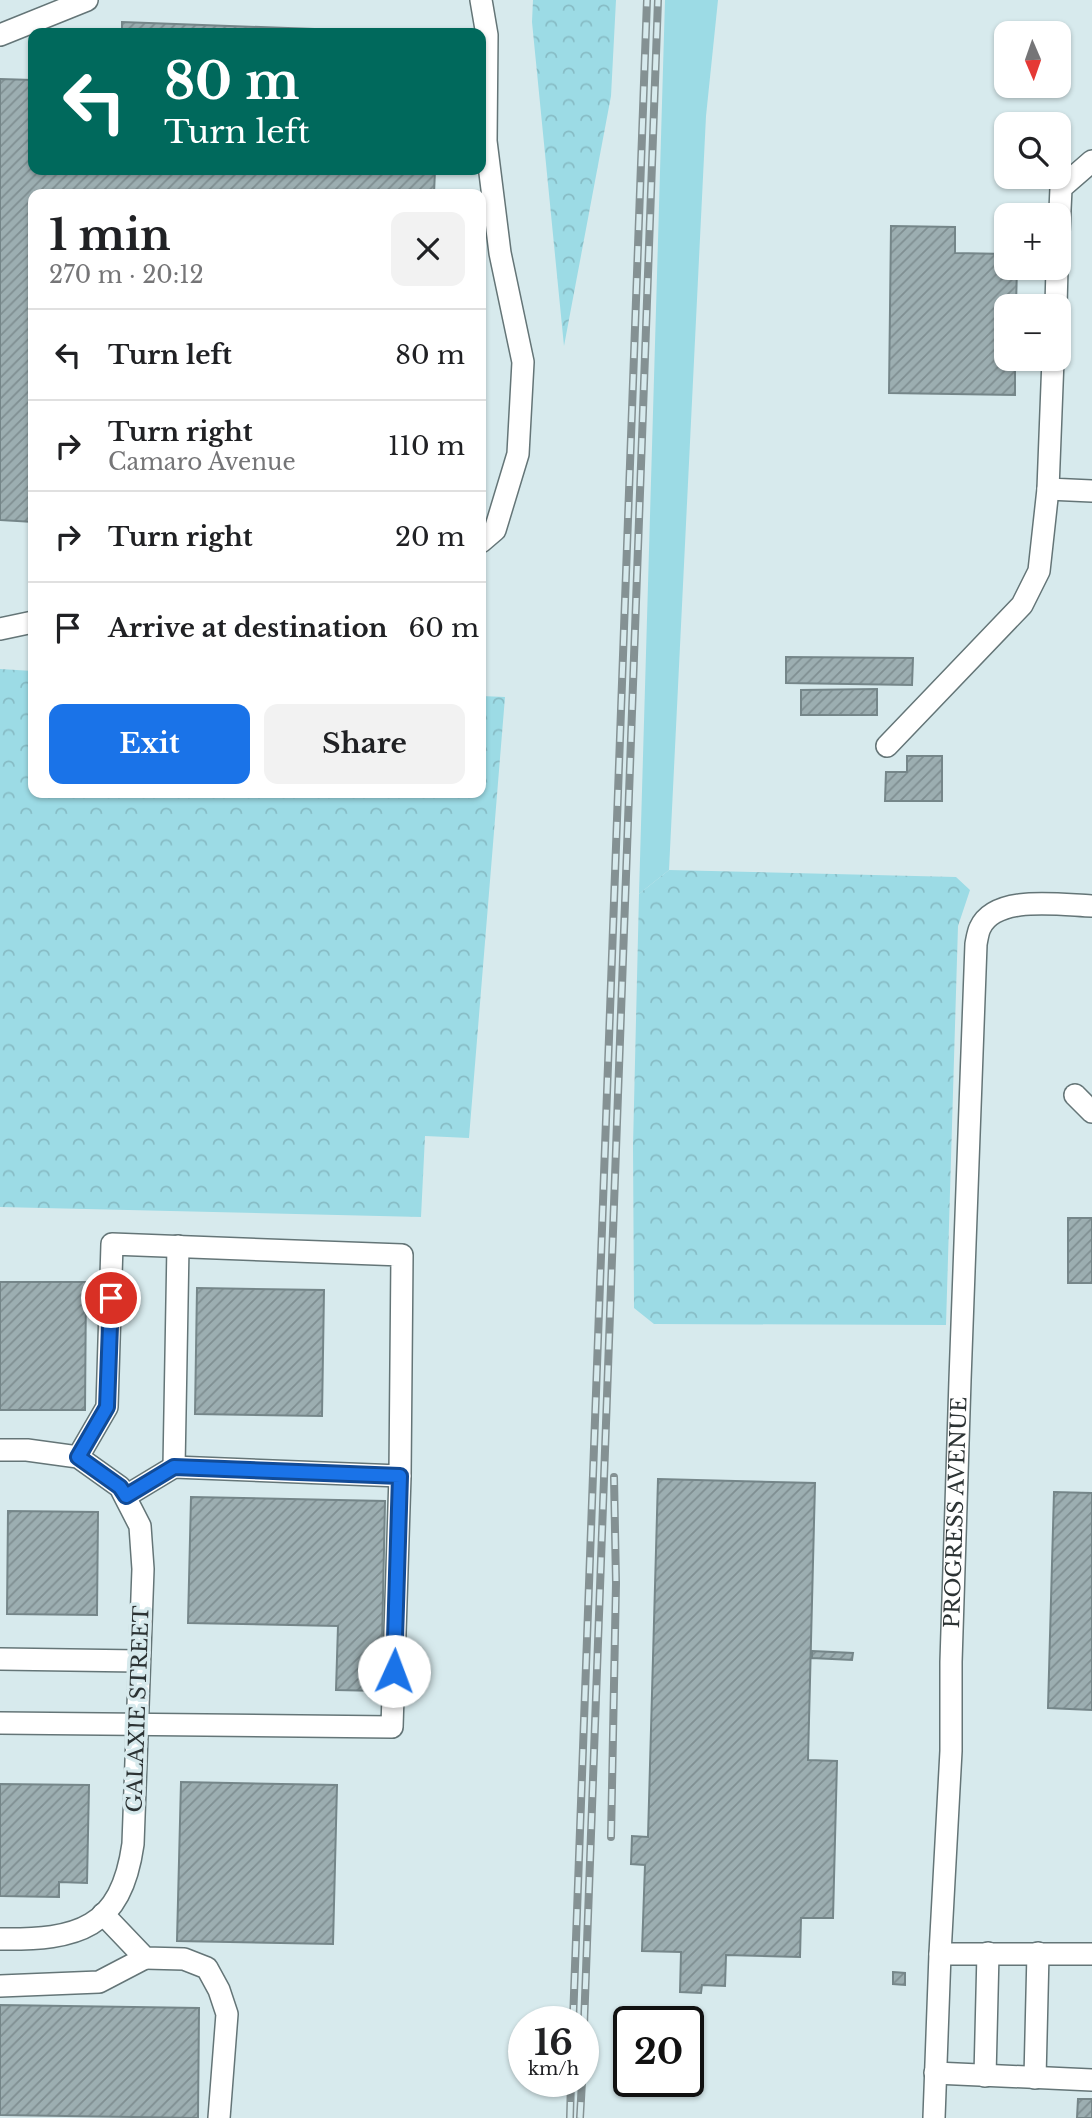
<!DOCTYPE html>
<meta charset="utf-8">
<style>
:root{--surface:#fff;--page:#f2f2f2;--text:#202124;--muted:#757577;--line:#e0e0e0;--accent:#1a73e8}
body{margin:0;font-family:"Libre Baskerville",serif;background:var(--page);color:var(--text);height:100vh;display:flex;flex-direction:column;font-size:26px;white-space:nowrap}
*{box-sizing:border-box;margin:0}
p{font-size:23px;color:var(--muted)}
.icon{flex:none;width:38px;height:38px;fill:none;stroke:currentColor;stroke-width:2;stroke-linecap:round;stroke-linejoin:round}
.map{position:relative;flex:1;overflow:hidden}
.side{position:absolute;left:28px;top:189px;width:458px;height:609px;display:flex;flex-direction:column;background:var(--surface);border-radius:14px;box-shadow:0 2px 5px #0004}
.side>*{flex:none}
.top-card{position:absolute;left:28px;top:28px;width:458px;height:147px;border-radius:14px;box-shadow:0 2px 5px #0004;background:#00695c;color:#fff;overflow:hidden}
.needle{width:46px;rotate:178deg}
.buttons{position:absolute;left:994px;top:21px;display:grid;gap:14px}
.buttons a{display:grid;place-items:center;width:77px;height:77px;border-radius:14px;background:var(--surface);box-shadow:0 2px 5px #0004;font-size:35px}
.speed{position:absolute;left:508px;top:2006px;display:flex;gap:14px;font-size:35px;font-weight:700;text-align:center}
.speed>*{display:grid;place-content:center;width:91px;height:91px;border-radius:50%;background:var(--surface);box-shadow:0 2px 5px #0004;line-height:1}
.speed small{font-size:18px;font-weight:400}
.speed .limit{border:4px solid #111;border-radius:10px;background:#fff;color:#111}
.pin{position:absolute;display:grid;place-items:center;width:60px;height:60px;color:#fff;margin:-30px;border:4px solid #fff;border-radius:50%;box-shadow:0 2px 7px #0007}
.me{position:absolute;width:77px;margin:-38px;rotate:2deg;stroke-linejoin:round;filter:drop-shadow(0 0 5px #0008)}
.turn{display:flex;align-items:center;gap:24px;height:147px;padding:0 21px;font-size:32px}
.turn .icon{width:91px;height:91px;stroke-width:2.5}
.turn b{display:block;font-size:49px;line-height:60px}
.round{display:grid;place-items:center;flex:none;width:74px;height:74px;border-radius:14px;background:var(--page)}
.headline{display:flex;align-items:center;justify-content:space-between;height:119px;padding:0 21px}
h1{font-size:42px;font-weight:800;line-height:52px}
.button{display:flex;gap:14px;margin-top:auto;padding:14px 21px}
.button a{flex:1;height:80px;border-radius:14px;background:var(--accent);color:#fff;font-size:28px;font-weight:800;line-height:80px;text-align:center}
.button a+a{background:var(--page);color:var(--text)}
ul{padding:0;list-style:none}
li{display:flex;align-items:center;gap:21px;height:91px;padding:0 21px;border-top:2px solid var(--line)}
li div{flex:1}
li b{display:block;font-size:26px}
li em{font-style:normal}
.map>svg:first-child{display:block}
.grass{fill:#9cdbe5}
.forest{fill:url(#forest-crowns)}
.building{fill:url(#building-hatch);stroke:#758689;stroke-width:2}
.lines{fill:none;stroke-linecap:round;stroke-linejoin:round}
.minor-casing{stroke:#647577;stroke-width:24}
.minor{stroke:#fff;stroke-width:21}
.rail-casing{stroke:#849193;stroke-width:8}
.rail{stroke:#d7eaed;stroke-width:5;stroke-dasharray:16;stroke-linecap:butt}
.route-casing{stroke:#114b97;stroke-width:18}
.route{stroke:#1a73e8;stroke-width:12}
.labels{text-anchor:middle;stroke-width:7;stroke-linejoin:round;paint-order:stroke}
.street-label{font-size:21px;fill:#2c3334;stroke:#d7eaed}
</style>
<div class="map">
<svg width="1092" height="2118" viewBox="0 0 1092 2118">
<defs>
<pattern id="forest-crowns" width="20" height="18" patternUnits="userSpaceOnUse" patternTransform="scale(1.75)"><rect width="20" height="18" fill="#9cdbe5"/><path d="M2 6a3 3 0 1 1 6 0M12 15a3 3 0 1 1 6 0" fill="none" stroke="#87bcc5"/></pattern>
<pattern id="building-hatch" width="6" height="6" patternUnits="userSpaceOnUse" patternTransform="scale(1.75)"><rect width="6" height="6" fill="#9caeb1"/><path d="M-1 1l2-2M0 6l6-6M5 7l2-2" fill="none" stroke="#7f8e91"/></pattern>
</defs>
<rect width="100%" height="100%" fill="#d7eaed"/>
<path class="grass" d="M665,0h53l-12,116 -37,754 -30,24z"/>
<path class="forest" d="M533,0h83l-5,96 -47,250 -32,-324z
M0,669l33,2v122h448v-97l24,1 -36,441 -44,-2 -4,81 -421,-10z
M669,870l287,7 14,13 -12,36 -12,399 -292,-1 -20,-16 -1,-162 6,-252z"/>
<path class="building" d="M122,22l300,11h-300z
M33,68v102h402l-1,24h-401v328l-33,-2v-441l33,1z
M891,226l64,1v26l51,1v14h11l-1,38h-10v53h9v36l-126,-2z
M786,657l127,1 -1,27 -126,-2z
M877,689v26h-76v-25z
M907,756h35v45h-57l1,-29h21z
M1068,1218h24v65h-24z
M0,1282h86l-1,128h-85z
M197,1288l127,2 -2,126 -127,-2z
M658,1479l157,4 -7,277 29,1 -4,157h-32l-1,39 -74,-2 -1,31 -23,-1 -1,8 -21,-1 1,-40 -39,-1 3,-86 -14,-1 1,-28 16,1z
M1054,1492l38,1v217l-44,-2z
M191,1497l194,4 -4,190 -45,-1 2,-64 -150,-3z
M8,1511l90,1 -1,103 -90,-1z
M812,1651l41,2 -1,7 -40,-2z
M181,1782l156,3 -4,159 -156,-3z
M0,1784l89,1 -2,98 -28,-1v15l-59,-1z
M893,1972l12,1v12l-12,-1z
M0,2005l199,3 -1,110 -198,-3z
M1078,2099h14v19h-15z"/>
<g class="lines">
<g class="minor-casing">
<g id="minor">
<path d="M481,0l6,35 -1,106 14,112 23,109 -5,92 -23,76 -14,12"/>
<path d="M0,35l87,-35"/>
<path d="M1059,232l2,-44 31,-27"/>
<path d="M1056,306l1,-38"/>
<path d="M1053,359l-5,130 44,2"/>
<path d="M0,629l33,-7"/>
<path d="M887,746l135,-141 17,-34 9,-82"/>
<path d="M1075,1095l17,17"/>
<path d="M0,1450h27l51,7 42,30 20,39 3,43 -10,275c-12,85 -55,96 -133,95"/>
<path d="M78,1457l29,-50 5,-163 290,11 -2,221 -226,-9 -48,29"/>
<path d="M174,1467l4,-221"/>
<path d="M0,1659l139,2"/>
<path d="M0,1723l392,4 8,-251"/>
<path d="M103,1914l42,44 39,1 23,9 12,22 8,24 -8,104"/>
<path d="M940,1954h152"/>
<path d="M0,1986l99,-4 46,-24"/>
<path d="M935,2073l157,7"/>
<path d="M985,2076l3,-123"/>
<path d="M1035,2078l3,-125"/>
<path id="s1" d="M934,2118l6,-164 11,-203v-89l9,-282 16,-436c1,-5 2,-12 4,-16 15,-34 81,-23 112,-22"/>
</g>
</g>
<use href="#minor" class="minor"/>
<g class="rail-casing">
<path id="rail" d="M611,1837l5,-254 -2,-106
M573,2021l74,-2021
M583,2053l75,-2053
M570,2118l1,-37
M580,2118l2,-37"/>
</g>
<use href="#rail" class="rail"/>
</g>
<g class="lines">
<g class="route-casing">
<path id="route" d="M111,1298l-4,109 -29,50 42,30 6,9 48,-29 226,9 -6,195"/>
</g>
<use href="#route" class="route"/>
</g>
<g class="labels">
<g class="street-label">
<text dy="7" stroke="none"><textPath href="#s1" startOffset="606">PROGRESS AVENUE</textPath></text>
<text transform="translate(138 1709) rotate(-88)" y="7">GALAXIE STREET</text>
</g>
</g>
</svg>
<div class="buttons">
<a><svg class="needle" viewBox="-14 -14 28 28"><path d="M0-13l5 13h-10z" fill="#e53935"/><path d="M0 13l5-13h-10z" fill="#757577"/></svg></a>
<a><svg class="icon" aria-label="search" viewBox="0 0 24 24"><circle cx="10" cy="10" r="6"/><path d="M15 15l6 6"/></svg></a>
<a>+</a>
<a>−</a>
</div>
<div class="speed"><div>16<small>km/h</small></div><div class="limit">20</div></div>
<div class="pin" style="left:111px;top:1298px;background:#d93025"><svg class="icon" aria-label="arrive" viewBox="0 0 24 24"><path d="M6 21V4h12l-3 4 3 4H6"/></svg></div>
<svg class="me" style="left:394px;top:1671px" viewBox="-20 -20 40 40"><circle r="19" fill="#fff"/><path d="M0-13L10 11 0 6-10 11z" fill="#1a73e8"/></svg>
<div class="top-card">
<div class="turn"><svg class="icon" aria-label="left" viewBox="0 0 24 24"><path d="M17 20v-9H6M10 6l-5 5 5 5"/></svg><div><b>80 m</b>Turn left</div></div>
</div>
<section class="side">
<div class="headline"><div><h1>1 min</h1><p>270 m · 20:12</p></div><a class="round"><svg class="icon" aria-label="close" viewBox="0 0 24 24"><path d="M6 6l12 12M18 6L6 18"/></svg></a></div>
<ul>
<li><svg class="icon" aria-label="left" viewBox="0 0 24 24"><path d="M17 20v-9H6M10 6l-5 5 5 5"/></svg><div><b>Turn left</b></div><em>80 m</em></li>
<li><svg class="icon" aria-label="right" viewBox="0 0 24 24"><path d="M7 20v-9h11M14 6l5 5-5 5"/></svg><div><b>Turn right</b><p>Camaro Avenue</p></div><em>110 m</em></li>
<li><svg class="icon" aria-label="right" viewBox="0 0 24 24"><path d="M7 20v-9h11M14 6l5 5-5 5"/></svg><div><b>Turn right</b></div><em>20 m</em></li>
<li><svg class="icon" aria-label="arrive" viewBox="0 0 24 24"><path d="M6 21V4h12l-3 4 3 4H6"/></svg><div><b>Arrive at destination</b></div><em>60 m</em></li>
</ul>
<div class="button"><a>Exit</a><a>Share</a></div>
</section>
</div>
